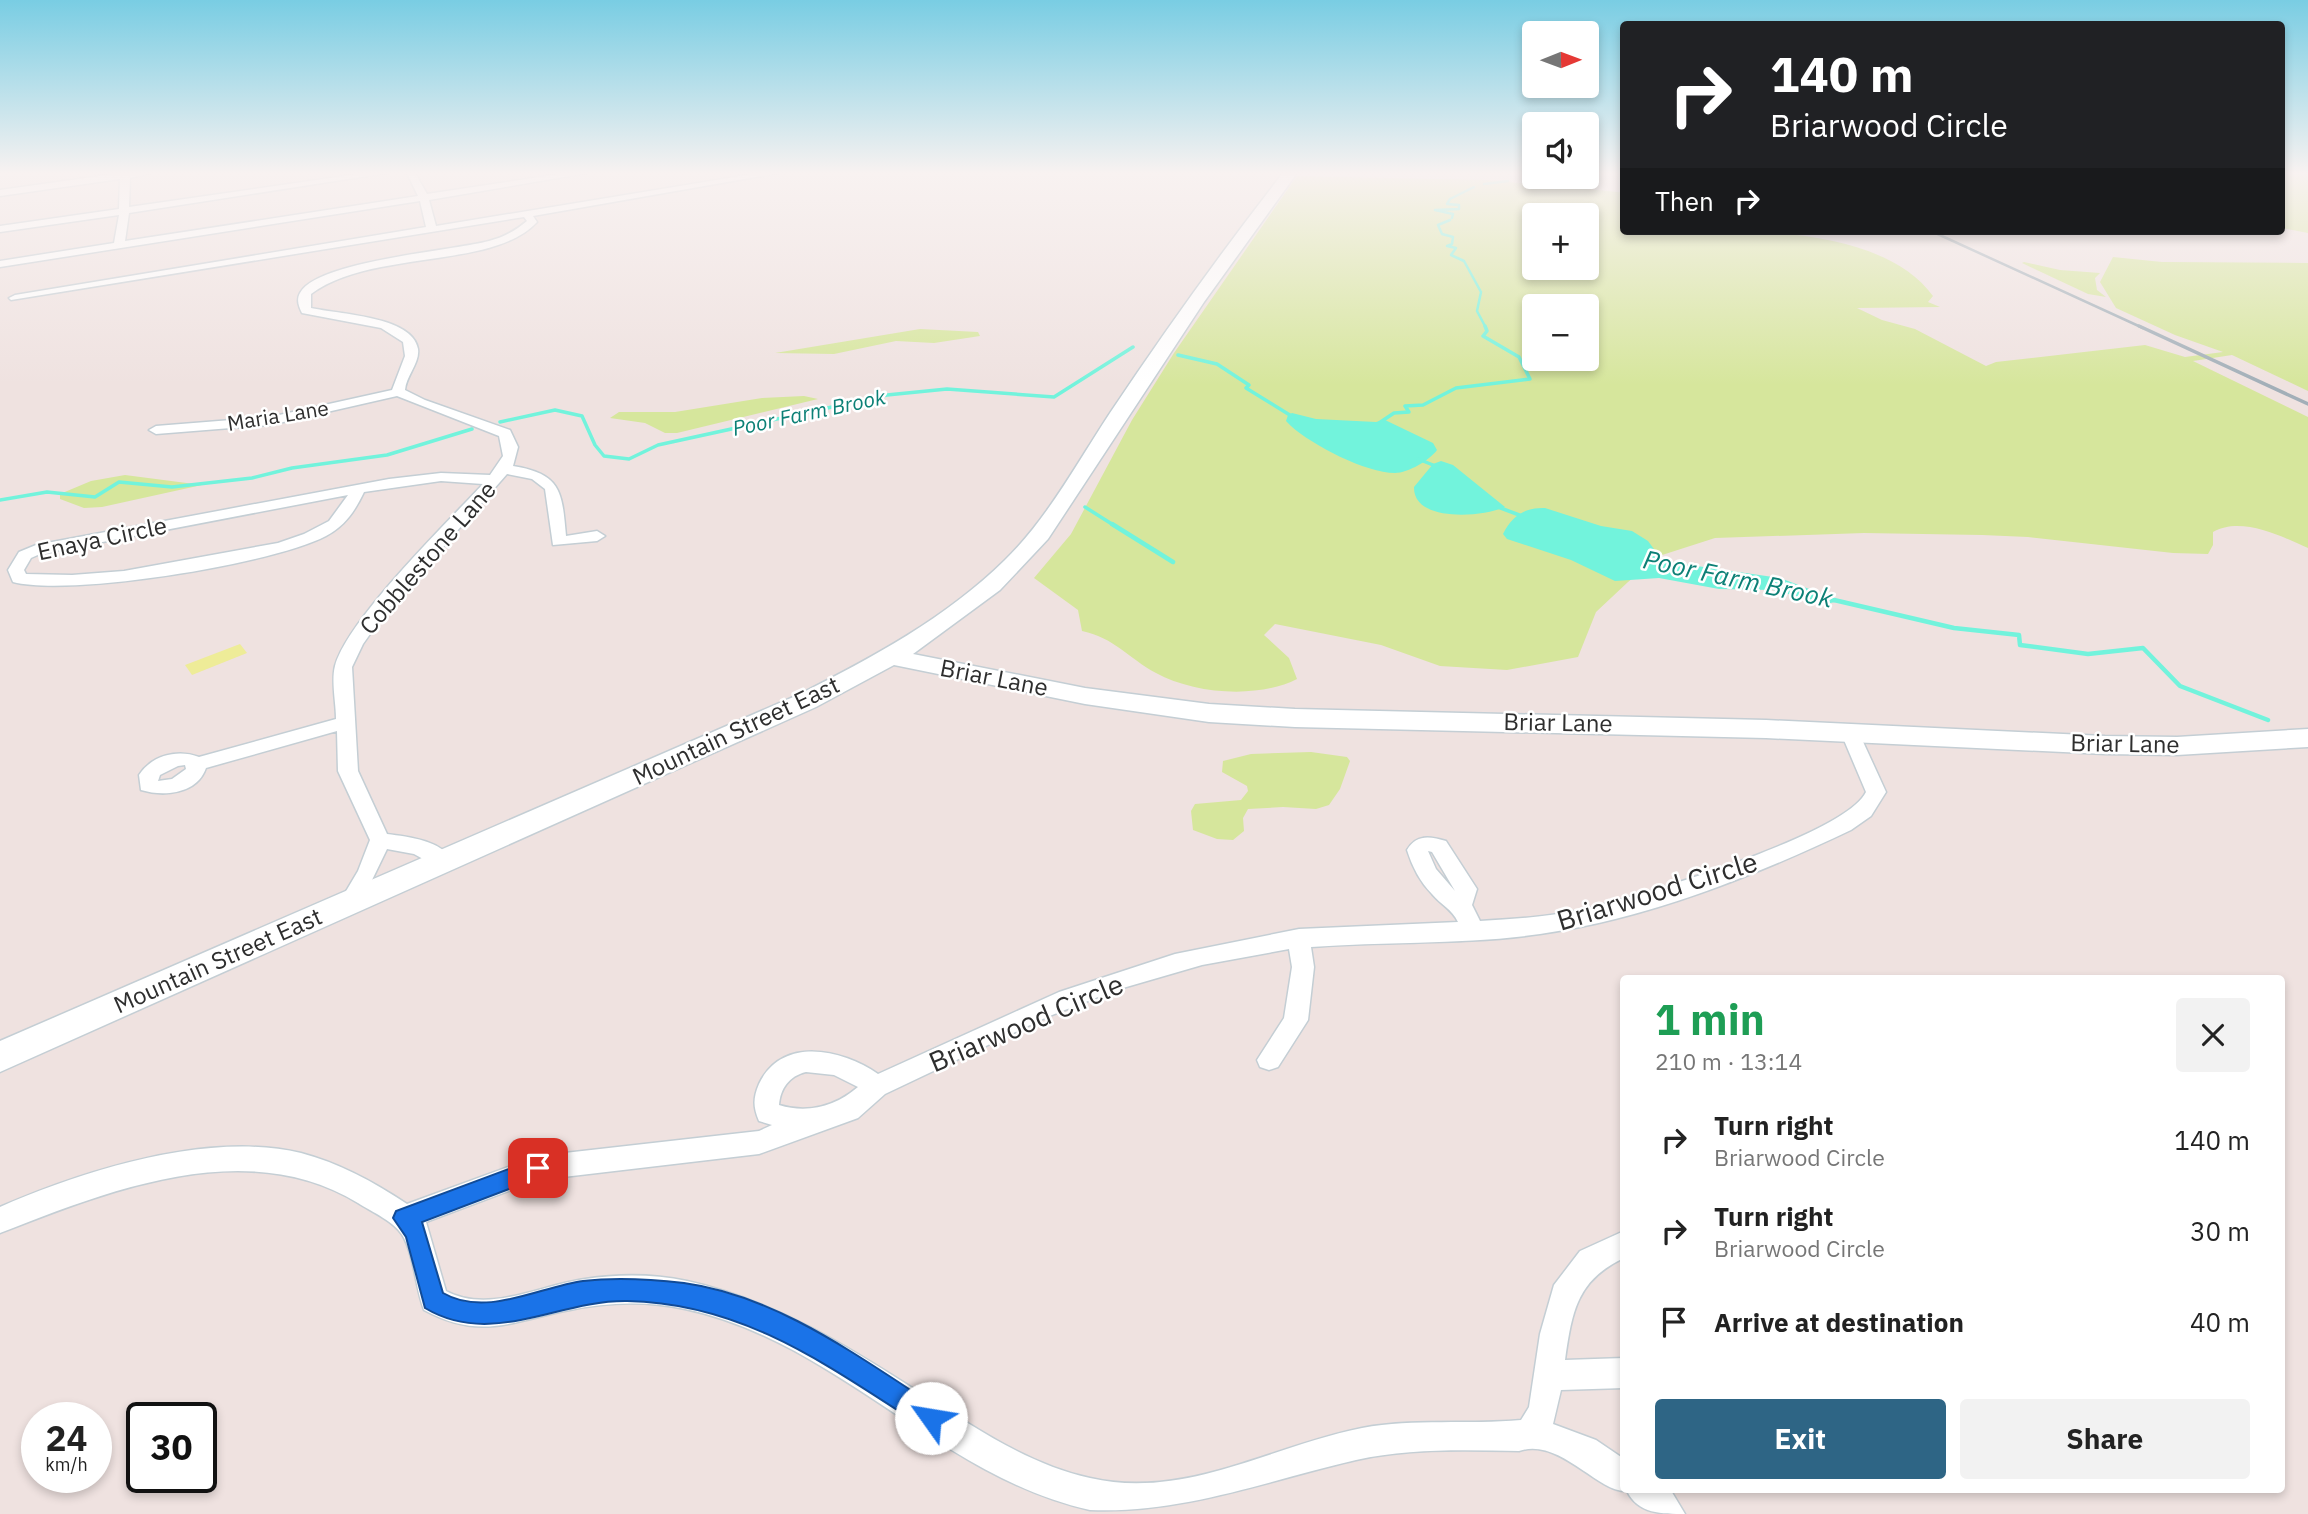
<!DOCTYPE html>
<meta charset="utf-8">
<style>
:root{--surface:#fff;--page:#f2f2f2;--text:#222;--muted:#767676;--accent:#2e6585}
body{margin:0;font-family:"IBM Plex Sans",sans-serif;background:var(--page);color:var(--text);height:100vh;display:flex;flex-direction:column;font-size:26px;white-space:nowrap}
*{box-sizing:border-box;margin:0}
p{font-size:23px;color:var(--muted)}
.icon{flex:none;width:38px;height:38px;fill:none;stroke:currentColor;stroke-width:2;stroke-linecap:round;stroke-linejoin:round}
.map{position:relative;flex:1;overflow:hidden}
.side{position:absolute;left:1620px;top:975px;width:665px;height:518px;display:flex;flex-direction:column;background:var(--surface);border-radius:7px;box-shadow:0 4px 10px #0003}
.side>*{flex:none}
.guide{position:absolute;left:1620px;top:21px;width:665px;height:214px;border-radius:7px;box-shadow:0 4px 10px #0003;background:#202124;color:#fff;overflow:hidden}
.needle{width:46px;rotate:89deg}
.fabs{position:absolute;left:1522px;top:21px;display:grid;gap:14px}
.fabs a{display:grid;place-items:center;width:77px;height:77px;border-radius:7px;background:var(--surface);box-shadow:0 4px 10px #0003;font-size:35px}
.speed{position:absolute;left:21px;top:1402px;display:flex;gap:14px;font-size:35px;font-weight:700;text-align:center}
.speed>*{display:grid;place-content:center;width:91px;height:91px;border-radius:50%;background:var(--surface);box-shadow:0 4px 10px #0003;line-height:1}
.speed small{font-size:18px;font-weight:400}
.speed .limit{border:4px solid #111;border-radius:10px;background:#fff;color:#111}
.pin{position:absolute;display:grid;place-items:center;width:60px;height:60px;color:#fff;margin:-30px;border-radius:14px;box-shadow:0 4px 10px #0006}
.me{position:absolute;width:77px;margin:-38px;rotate:302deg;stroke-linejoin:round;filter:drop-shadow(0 0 5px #0008)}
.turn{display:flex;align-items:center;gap:24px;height:147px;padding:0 35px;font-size:32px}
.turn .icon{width:91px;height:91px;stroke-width:2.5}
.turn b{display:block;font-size:49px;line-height:60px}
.then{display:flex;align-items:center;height:66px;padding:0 35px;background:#0003;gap:14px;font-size:26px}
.round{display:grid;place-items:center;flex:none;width:74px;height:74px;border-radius:7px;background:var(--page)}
.overview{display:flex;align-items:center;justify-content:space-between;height:119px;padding:0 35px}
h1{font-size:42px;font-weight:700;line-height:52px;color:#1e9e55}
.button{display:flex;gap:14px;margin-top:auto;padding:14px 35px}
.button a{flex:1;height:80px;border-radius:7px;background:var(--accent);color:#fff;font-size:28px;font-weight:700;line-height:80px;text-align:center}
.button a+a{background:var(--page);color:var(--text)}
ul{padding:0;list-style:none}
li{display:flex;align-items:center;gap:21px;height:91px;padding:0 35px}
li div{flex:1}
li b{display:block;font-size:26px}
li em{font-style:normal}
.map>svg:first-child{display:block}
.green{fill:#d6e69c;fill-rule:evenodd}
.pitch{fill:#eeec98}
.water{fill:#72f3dc}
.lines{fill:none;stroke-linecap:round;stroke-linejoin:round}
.stream-far2{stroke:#72f3dc;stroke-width:2.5}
.stream-far1{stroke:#72f3dc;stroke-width:3.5}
.stream{stroke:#72f3dc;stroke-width:4.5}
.minor-casing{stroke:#c4ced4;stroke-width:3}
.secondary-casing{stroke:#c4ced4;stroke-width:3}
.minor{fill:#fff;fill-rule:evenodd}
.secondary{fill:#fff;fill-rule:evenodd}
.rail-far1{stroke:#a2afb8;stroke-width:2.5}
.rail{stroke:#a2afb8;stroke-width:3.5}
.route{fill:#1a73e8;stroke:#114b97;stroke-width:2}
.labels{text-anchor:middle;stroke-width:5;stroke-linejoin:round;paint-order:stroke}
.far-water-label{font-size:21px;font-style:italic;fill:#0c8076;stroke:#fff}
.far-street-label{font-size:21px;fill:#2e2e2e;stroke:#fff}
.street-label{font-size:24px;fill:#2e2e2e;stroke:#fff}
.water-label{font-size:26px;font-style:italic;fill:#0c8076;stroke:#fff}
.near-street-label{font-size:28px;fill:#2e2e2e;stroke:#fff}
</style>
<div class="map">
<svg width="2308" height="1514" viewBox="0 0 2308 1514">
<rect width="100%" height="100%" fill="#efe2e0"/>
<path class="green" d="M2282,173h26v60l-26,-5z
M1297,176l189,4 132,12 6,1v38c87,0 252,-13 309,65l-5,6 12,5 -83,1 25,12 33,9 71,37 10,-4 149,-17 40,12 38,-5 -48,-17 -59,-27 -16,-26 13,-25 49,5 146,1v128l-76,-36 -39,6 115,56v131c-27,-12 -67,-32 -95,-16v13l-5,9 -35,-1 -145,-16 -46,-2 -118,-2 -149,5 -56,18 -31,26 -32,30 -18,45 -71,13 -67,-4 -59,-21 -106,-21 -11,11 25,23 8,21c-39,20 -103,15 -141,-6 -28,-15 -41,-35 -74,-42l-4,-21 -44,-32 37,-44 61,-114 42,-67zM1535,215h52v53h-52zM1535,306h52v53h-52z
M2024,262l36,8 40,3 -5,5 2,12 9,7 -18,-3 -66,-31z
M920,329l58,3 2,4 -46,7 -38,-2 -62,13 -59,-1z
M804,396l14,3 -141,34h-12l-20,-10 -35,-5 9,-6h56l87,-14z
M125,475l77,10 -100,22 -18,1 -24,-9v-5l31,-13z
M1311,752l36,5 3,4 -10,28 -11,16 -13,4 -33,-2 -35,2 -5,9 1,13 -11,9 -16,-1 -24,-9 -2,-19 4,-7 46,-4 7,-9 -1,-5 -25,-14 1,-11 28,-7z"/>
<path class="pitch" d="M240,644l7,9 -55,22 -7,-10z"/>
<path class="water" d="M1292,413l24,6 60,3 9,-2 48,23 4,7c-7,10 -29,23 -42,23 -29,0 -83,-28 -104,-47l-5,-5 2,-6z
M1441,461l12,4 52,42c-21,10 -92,16 -91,-20l19,-23z
M1545,508l56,18 31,5 16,10 11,15 17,7 104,15 61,23 -16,3 -52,-14 -54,-1 -60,-11 -44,3 -44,-21 -64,-21 -4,-5c9,-18 22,-27 42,-26z"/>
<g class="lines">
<path class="stream-far2" d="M1484,184l24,-3
M1452,218l1,-4 -18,-4 24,-1v-4l-12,-1 3,-5 24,-12
M1450,220l-12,5 4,9 11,3 -1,7 -5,2 9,2 -5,7 13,6 17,31 -4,19 9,17"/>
<path class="stream-far1" d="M1178,355l39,9 32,21 -3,3 47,29
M500,422l55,-12 27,6 13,29 9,11 25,3 29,-14 229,-50 60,-6 107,8 79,-50
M1379,423l15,-10 15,-1 -4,-6 18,-1 33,-17 74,-9 -11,-22 -36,-21 4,-5 -2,-5
M1418,459l20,8
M0,500l47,-8 48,5 24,-15 53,5 80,-9 40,-10 95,-13 85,-26
M1085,507l30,19
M1498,507l24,9"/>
<path class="stream" d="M1112,524l61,38
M1834,600l120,28 65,7 1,10 68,9 55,-6 37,38 88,34"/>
<g class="minor-casing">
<path id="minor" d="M121,173h30l-21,5 -1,29 236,-34h22l-258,40 -4,28 293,-45 -11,-23h8l12,21 139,-21h21l-158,27 7,26 323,-53h20l-246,43 4,6c-44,48 -166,27 -226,72v14c26,6 102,8 107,41 2,14 -12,27 -13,41l20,10 85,30 8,17 -5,19c49,8 49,26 53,70l31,-5 8,5 -8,5 -44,4 -8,-56 -13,-10 -25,-5 -122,139 -22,31 -11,23 6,104 29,63c23,3 54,6 67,28l-4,5 -7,3 -29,-16 -27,-5 -29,60h-16l-3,-6 19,-32 12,-31 -32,-69 -1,-40 -131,37c-9,26 -42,29 -65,22l-2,-15c13,-20 39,-26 60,-18l137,-38c0,-16 -5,-38 -1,-53 13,-47 112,-143 148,-182l-42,-3 -77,11c-9,19 -19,34 -38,44 -53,28 -256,61 -313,46l-5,-12 11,-18 17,-7 353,-66 52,-6 49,2 13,-19 -4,-20 -102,-40 -127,29 -114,9 -7,-4 7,-4 114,-9 122,-27 13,-34 -2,-14 -22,-14 -79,-15c-3,-6 -6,-13 -2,-20 17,-32 151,-42 189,-52 15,-4 26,-10 38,-20l-3,-4 -513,83 -2,-2 6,-3 411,-68 -6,-26 -420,66v-6l114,-18 5,-28 -119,17v-6l119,-17 1,-30 -120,17v-6zM348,495l-19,26 -25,13 -26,9 -154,28 -52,4 -46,-1 -2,-4 7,-12 9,-4zM178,766l7,-1 1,4 -14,10 -14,2 2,-6z
M1850,727l9,6 27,59 -15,24 -20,14c-97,46 -204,89 -311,104 -75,11 -153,7 -229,13l3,20 -6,53 -30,47 -9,3 -9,-3 -3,-7 27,-42 8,-51 -3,-18 -87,16 -86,25 -69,27 -162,77 -27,24 -99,36 -221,26 -112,42 20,69c43,23 94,-6 139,-12 33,-5 69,-5 102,2 87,19 162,66 235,113 52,33 107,71 168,84 95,22 181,-32 272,-50 53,-10 106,-3 159,-8l8,-13 11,-73 14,-49 26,-34 44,-20v27c-47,22 -52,53 -59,102l59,-2v30l-63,2 -8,34 43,16 28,19v30h46l15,25c-23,0 -47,0 -58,-23 -28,3 -67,-54 -108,-40 -54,-1 -110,-3 -163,9 -87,20 -173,54 -266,50 -150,-33 -253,-169 -405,-201 -37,-8 -78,-7 -115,1 -58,11 -89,31 -146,0 -9,-23 -9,-51 -20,-72 -8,-16 -32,-26 -46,-35 -111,-68 -248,-13 -358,30v-26c85,-37 209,-76 301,-54 38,10 73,29 106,51l131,-48 221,-25 13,-6 -13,-4c-6,-14 -6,-23 0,-37 23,-48 83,-35 119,-10l181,-82 116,-38 124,-25 159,-7c-6,-13 -17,-17 -26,-28 -12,-12 -20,-28 -25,-44 9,-16 23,-14 39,-9l31,48 -5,16 8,16c34,-2 67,-4 100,-11 52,-11 266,-75 286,-118l-25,-59zM1428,851l4,1 23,39 -19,-22zM806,1072l28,3 24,12c-22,19 -50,27 -79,18 1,-16 10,-29 27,-33z"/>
</g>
<g class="secondary-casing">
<path id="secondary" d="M1283,173h14l-93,129 -156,237 -48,51 -87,64 172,34 124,16 86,5 471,11 339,16 72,1 131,-8v18l-131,8 -72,-1 -339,-16 -471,-11 -86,-5 -124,-18 -191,-39 -78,42 -816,365v-31l798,-346c74,-37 148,-77 207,-135 43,-42 72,-97 105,-147 55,-82 112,-162 173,-240z"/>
</g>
<use href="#minor" class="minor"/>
<use href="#secondary" class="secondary"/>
<path class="rail-far1" d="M1931,231l212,97"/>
<path class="rail" d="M2139,326l169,78"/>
</g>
<linearGradient id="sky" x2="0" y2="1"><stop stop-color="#79cde3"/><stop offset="0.45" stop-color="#f8f2f1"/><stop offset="1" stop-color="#f8f2f1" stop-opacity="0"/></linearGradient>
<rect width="2308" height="385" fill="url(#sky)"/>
<path class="route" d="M538,1158l8,3 3,7 -3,7 -124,47 21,71c43,25 96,-6 140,-12 33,-4 67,-2 101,2 95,13 177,76 256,126l3,9 -3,8 -9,4 -9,-4c-94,-60 -178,-123 -295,-125 -70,-1 -135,47 -202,7l-19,-71 -13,-19 3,-7z"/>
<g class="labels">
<g class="far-water-label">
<text transform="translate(809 413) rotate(-12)" y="7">Poor Farm Brook</text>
</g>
<g class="far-street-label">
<text transform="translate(278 416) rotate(-9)" y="7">Maria Lane</text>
</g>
<g class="street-label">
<text transform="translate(102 539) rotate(-12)" y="8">Enaya Circle</text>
<text transform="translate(428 558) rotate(-49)" y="8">Cobblestone Lane</text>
<text transform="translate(994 678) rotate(11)" y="8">Briar Lane</text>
<text transform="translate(1558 723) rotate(1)" y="8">Briar Lane</text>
<text transform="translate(736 731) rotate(-25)" y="8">Mountain Street East</text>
<text transform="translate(2125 744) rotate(1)" y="8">Briar Lane</text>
<text transform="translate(218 961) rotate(-24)" y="8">Mountain Street East</text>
</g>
<g class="water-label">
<text transform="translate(1738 579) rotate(12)" y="9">Poor Farm Brook</text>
</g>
<g class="near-street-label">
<text transform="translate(1657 891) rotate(-17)" y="10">Briarwood Circle</text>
<text transform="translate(1026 1023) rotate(-23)" y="10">Briarwood Circle</text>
</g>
</g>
</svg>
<div class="fabs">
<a><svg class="needle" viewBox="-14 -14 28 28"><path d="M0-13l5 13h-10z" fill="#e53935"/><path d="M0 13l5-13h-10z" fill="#767676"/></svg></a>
<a><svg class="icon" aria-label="sound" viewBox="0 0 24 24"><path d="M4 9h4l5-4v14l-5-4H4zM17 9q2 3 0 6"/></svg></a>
<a>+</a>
<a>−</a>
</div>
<div class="speed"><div>24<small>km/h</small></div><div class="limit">30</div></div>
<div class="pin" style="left:538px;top:1168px;background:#d93025"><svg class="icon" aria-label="arrive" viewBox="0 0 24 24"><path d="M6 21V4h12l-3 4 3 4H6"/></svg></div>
<svg class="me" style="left:931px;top:1418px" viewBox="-20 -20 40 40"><circle r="19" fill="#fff"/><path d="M0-13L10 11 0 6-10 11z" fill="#1a73e8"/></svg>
<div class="guide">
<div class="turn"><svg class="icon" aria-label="right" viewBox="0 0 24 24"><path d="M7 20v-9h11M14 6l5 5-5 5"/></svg><div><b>140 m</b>Briarwood Circle</div></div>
<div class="then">Then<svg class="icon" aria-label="right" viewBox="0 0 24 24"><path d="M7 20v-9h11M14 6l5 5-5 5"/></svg></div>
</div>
<section class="side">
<div class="overview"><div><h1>1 min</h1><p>210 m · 13:14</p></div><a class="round"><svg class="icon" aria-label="close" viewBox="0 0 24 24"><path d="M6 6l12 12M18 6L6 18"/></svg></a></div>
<ul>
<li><svg class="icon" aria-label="right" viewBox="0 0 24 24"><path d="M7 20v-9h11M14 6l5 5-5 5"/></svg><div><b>Turn right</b><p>Briarwood Circle</p></div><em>140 m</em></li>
<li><svg class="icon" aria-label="right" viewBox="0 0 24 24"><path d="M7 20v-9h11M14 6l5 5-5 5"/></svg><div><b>Turn right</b><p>Briarwood Circle</p></div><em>30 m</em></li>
<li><svg class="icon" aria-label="arrive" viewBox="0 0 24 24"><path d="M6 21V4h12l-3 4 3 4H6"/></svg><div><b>Arrive at destination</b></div><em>40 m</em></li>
</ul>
<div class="button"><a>Exit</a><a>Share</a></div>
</section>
</div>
